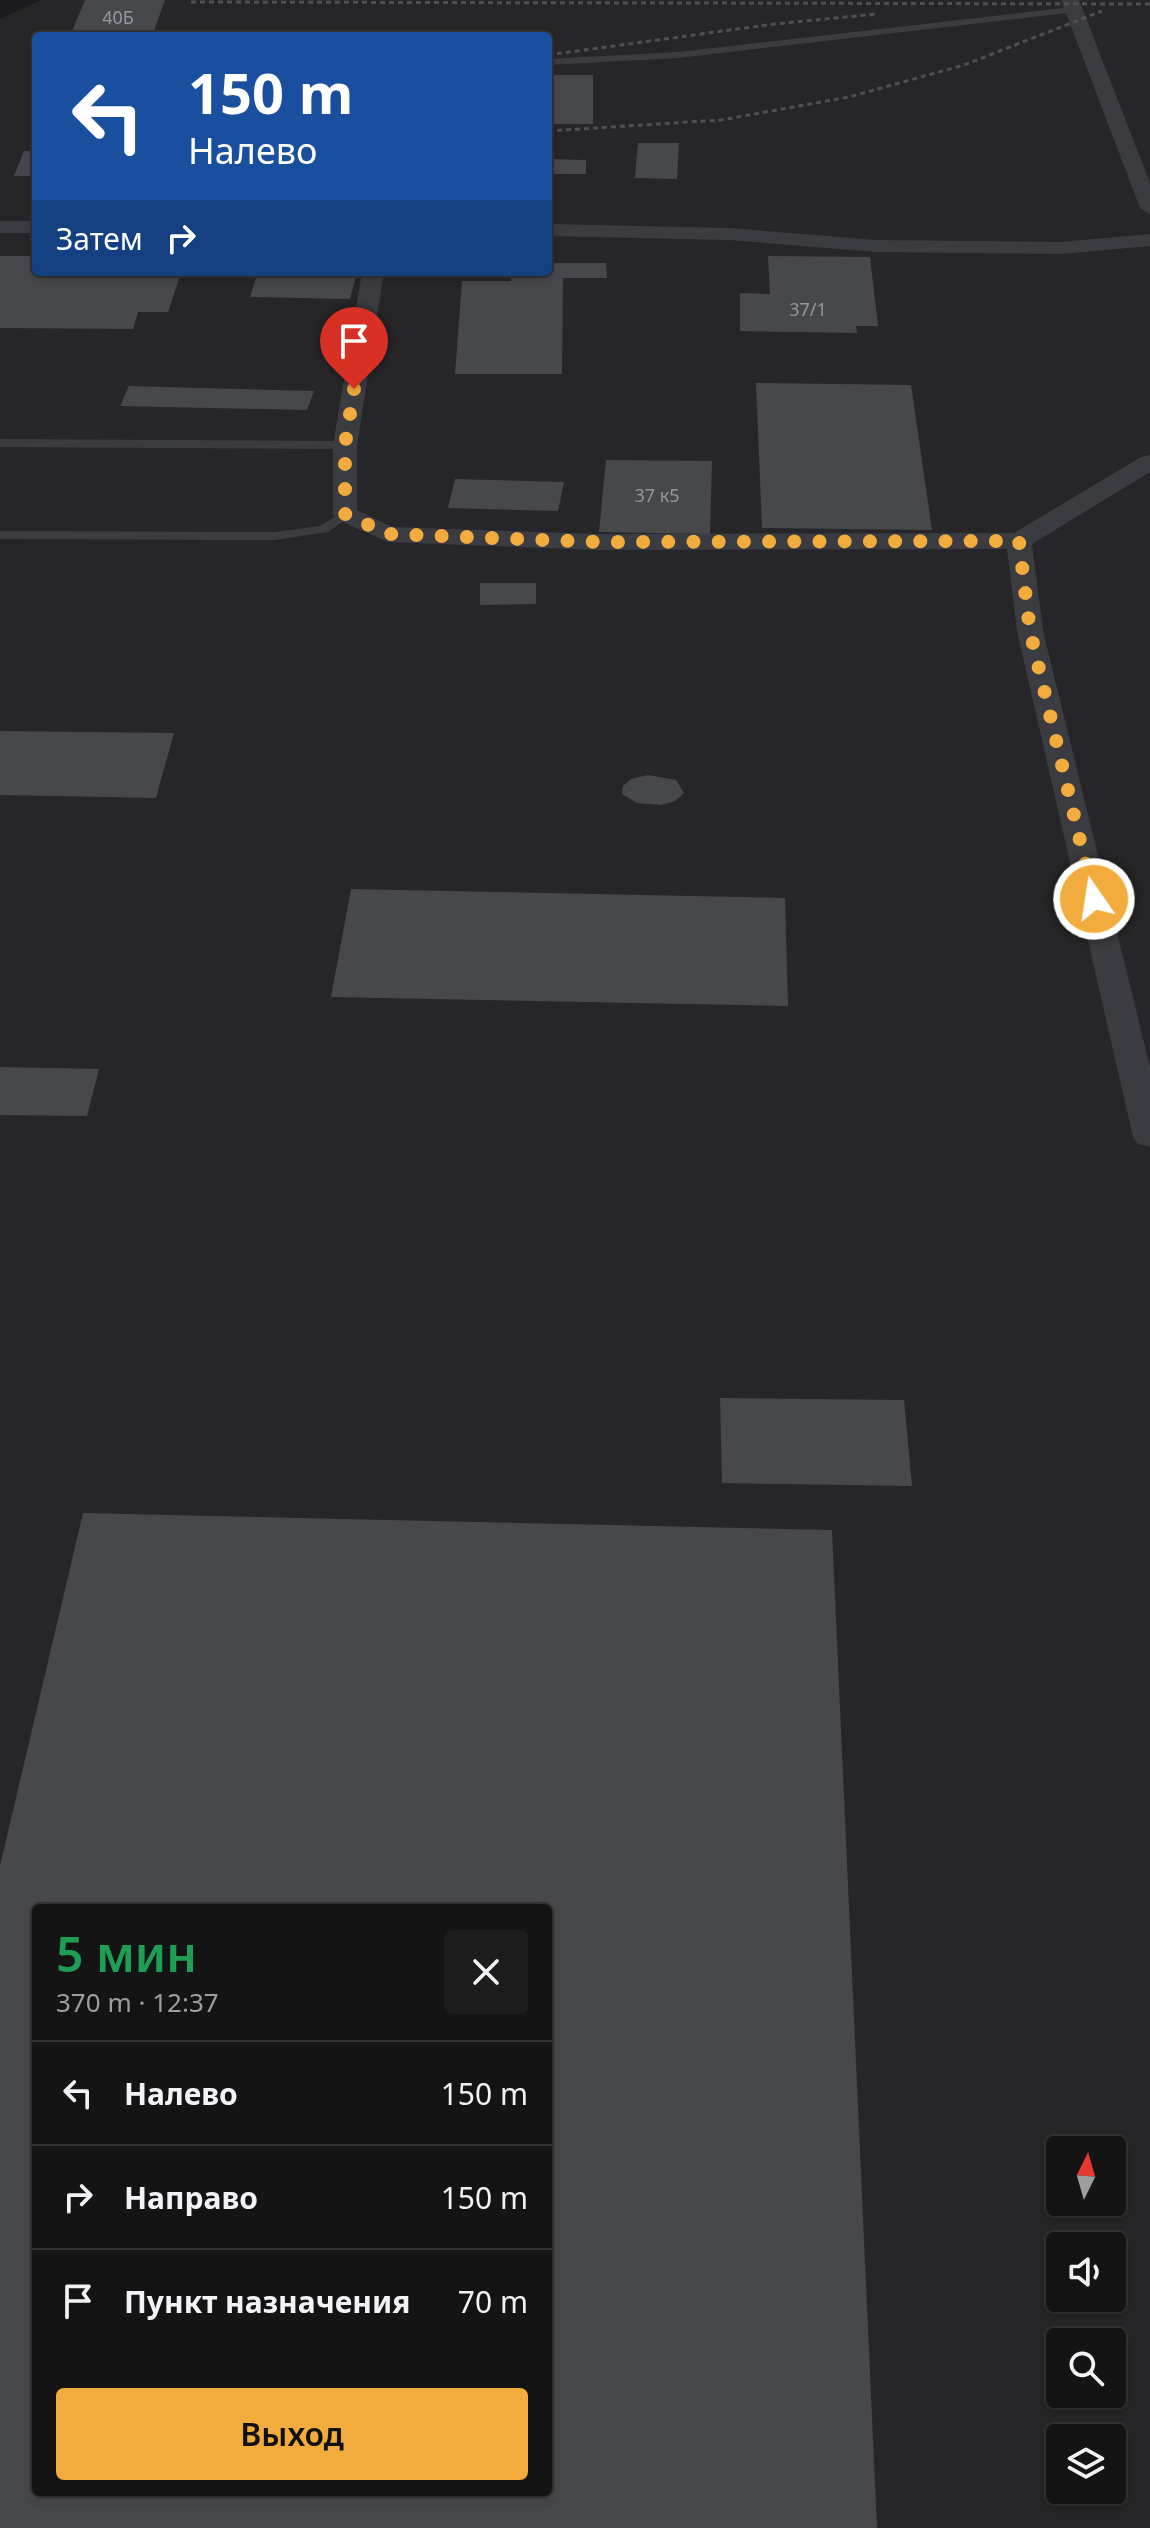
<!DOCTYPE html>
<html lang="ru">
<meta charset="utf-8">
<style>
:root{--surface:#141415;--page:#1d1d1e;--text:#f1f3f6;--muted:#9d9ea0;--line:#333334;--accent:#f1ac3d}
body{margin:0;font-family:"Noto Sans",sans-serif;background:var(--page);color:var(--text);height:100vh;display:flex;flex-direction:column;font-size:30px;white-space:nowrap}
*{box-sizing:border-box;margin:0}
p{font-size:26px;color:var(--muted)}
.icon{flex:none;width:44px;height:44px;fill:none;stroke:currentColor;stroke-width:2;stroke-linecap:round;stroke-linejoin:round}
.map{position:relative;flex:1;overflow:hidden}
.panel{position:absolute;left:32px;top:1904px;width:520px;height:592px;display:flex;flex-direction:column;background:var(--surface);border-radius:8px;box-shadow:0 4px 12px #0003,0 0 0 2px var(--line)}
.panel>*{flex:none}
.top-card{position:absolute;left:32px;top:32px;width:520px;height:244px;border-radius:8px;box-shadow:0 4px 12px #0003,0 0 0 2px var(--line);background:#1a4fa0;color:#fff;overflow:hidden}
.needle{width:52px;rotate:5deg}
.fabs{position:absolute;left:1046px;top:2136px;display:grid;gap:16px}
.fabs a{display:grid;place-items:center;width:80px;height:80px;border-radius:8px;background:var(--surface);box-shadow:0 4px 12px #0003,0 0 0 2px var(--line);font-size:40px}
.pin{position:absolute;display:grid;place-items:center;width:68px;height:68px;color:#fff;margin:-82px -34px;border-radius:50% 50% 50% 0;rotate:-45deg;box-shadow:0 0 8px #0007}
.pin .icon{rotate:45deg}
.me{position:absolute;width:88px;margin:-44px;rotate:347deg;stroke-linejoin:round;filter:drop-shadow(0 0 6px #0008)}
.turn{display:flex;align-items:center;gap:28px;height:168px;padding:0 24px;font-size:36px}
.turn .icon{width:104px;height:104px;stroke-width:2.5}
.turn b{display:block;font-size:56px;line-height:68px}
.then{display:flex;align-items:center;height:76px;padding:0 24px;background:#0003;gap:16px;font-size:30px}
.round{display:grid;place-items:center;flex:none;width:84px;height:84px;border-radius:8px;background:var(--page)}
.headline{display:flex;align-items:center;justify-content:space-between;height:136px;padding:0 24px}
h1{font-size:48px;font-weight:600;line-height:60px;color:#1e9e55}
.cta{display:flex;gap:16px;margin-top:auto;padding:16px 24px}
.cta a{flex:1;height:92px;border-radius:8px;background:var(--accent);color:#111;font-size:32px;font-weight:600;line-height:92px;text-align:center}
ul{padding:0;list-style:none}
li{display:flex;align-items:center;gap:24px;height:104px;padding:0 24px;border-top:2px solid var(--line)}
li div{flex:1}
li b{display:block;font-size:30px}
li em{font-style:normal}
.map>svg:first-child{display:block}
.built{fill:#262629;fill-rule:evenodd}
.building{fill:#47484c;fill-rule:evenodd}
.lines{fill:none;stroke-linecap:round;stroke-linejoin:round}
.lane{fill:#3b3c41;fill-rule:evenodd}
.street{fill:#3b3c41;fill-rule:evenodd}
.rail{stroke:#4e5056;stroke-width:3;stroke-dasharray:5 4;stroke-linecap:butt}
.route{stroke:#f1ac3d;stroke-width:14;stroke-dasharray:0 25.2}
.labels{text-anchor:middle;stroke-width:8;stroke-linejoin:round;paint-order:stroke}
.far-number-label{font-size:18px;fill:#9498a0}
</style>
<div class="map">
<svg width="1150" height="2528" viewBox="0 0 1150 2528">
<rect width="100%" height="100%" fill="#1a1a1c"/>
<path class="built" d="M41,0h1109v2528h-1150v-2509zM36,36h512v236h-512zM36,1908h512v584h-512zM1060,2150h52v52h-52zM1060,2246h52v52h-52zM1060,2342h52v52h-52zM1060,2438h52v52h-52z"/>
<path class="building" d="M85,0h80l-13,36h-82z
M548,75h45v49h-45z
M638,143h41l-2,36 -42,-1z
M24,151h12v25h-22z
M548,159l38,1v14h-38z
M0,256h36v16l145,1 -13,39h-30l-5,17 -133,-1z
M768,256l102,1 8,69h-22l1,7 -117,-2v-38l30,1z
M548,263h58l1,15h-44l-1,96h-107l7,-93h49l1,-9h36z
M258,272h99l-7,27 -100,-2z
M756,383l155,2 21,145 -170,-2z
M129,386l185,5 -7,19 -187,-4z
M606,460l106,1 -2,73 -111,-2z
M455,479l109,3 -6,29 -110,-3z
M480,583h56v21l-56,1z
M0,731l174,2 -18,65 -156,-3z
M648,775l28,5 8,13 -9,8 -14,4 -24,-2 -15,-9 1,-8 8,-7z
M351,889l434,9 3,108 -457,-9z
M0,1067l99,2 -12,47 -87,-1z
M720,1398l184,2 8,86 -190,-3z
M83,1513l749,17 45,998h-877v-662zM36,1908h512v584h-512z"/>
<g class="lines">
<path class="lane" d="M1073,7l3,5 -398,46 -130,7v-6l130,-7z
M0,439l345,2 6,4 -6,4 -345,-2z
M345,510l6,4 -2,3 -21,15 -53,8 -275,-1v-8l275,1 45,-6z"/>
<path class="street" d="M1061,0h18l71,183v31l-10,-6z
M0,221h36v12h-36z
M548,224l181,4 147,12 184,2 90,-8v12l-90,8 -184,-2 -147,-12 -181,-4z
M370,272l10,1 3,5 -26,167v65l35,17 206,7 416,-1 127,-76 9,-2v17l-118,72 11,87 107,436v80l-12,-3 -5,-7 -116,-506 -10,-82 -409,1 -210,-8 -52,-23 -3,-5v-69l28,-167z"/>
<path class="rail" d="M191,2l959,2
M548,55l226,-31 103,-10
M548,131l173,-11 128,-23 115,-32 138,-54"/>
</g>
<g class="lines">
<path class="route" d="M354,389l-9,56v69l43,20 210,8 421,-1 11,90 64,268"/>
</g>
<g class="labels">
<g class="far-number-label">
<text x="118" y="24">40Б</text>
<text x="808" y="316">37/1</text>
<text x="657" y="502">37 к5</text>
</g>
</g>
</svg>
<div class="fabs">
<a><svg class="needle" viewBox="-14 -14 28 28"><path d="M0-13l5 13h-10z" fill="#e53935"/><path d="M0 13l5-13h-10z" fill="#9d9ea0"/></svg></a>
<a><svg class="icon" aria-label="sound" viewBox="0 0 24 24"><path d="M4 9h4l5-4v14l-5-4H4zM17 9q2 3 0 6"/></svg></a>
<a><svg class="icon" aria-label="search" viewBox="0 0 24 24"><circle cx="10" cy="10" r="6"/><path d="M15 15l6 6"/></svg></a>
<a><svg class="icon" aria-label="layers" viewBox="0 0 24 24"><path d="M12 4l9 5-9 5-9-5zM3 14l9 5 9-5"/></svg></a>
</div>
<div class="pin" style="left:354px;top:389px;background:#d93025"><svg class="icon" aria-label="arrive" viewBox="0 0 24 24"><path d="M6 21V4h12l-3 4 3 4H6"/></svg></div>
<svg class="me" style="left:1094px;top:899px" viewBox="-20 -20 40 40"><circle r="17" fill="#f1ac3d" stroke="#fff" stroke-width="3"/><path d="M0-11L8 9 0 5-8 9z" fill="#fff"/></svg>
<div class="top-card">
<div class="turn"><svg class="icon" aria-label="left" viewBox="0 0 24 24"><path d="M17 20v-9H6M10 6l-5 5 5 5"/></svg><div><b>150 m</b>Налево</div></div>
<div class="then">Затем<svg class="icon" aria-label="right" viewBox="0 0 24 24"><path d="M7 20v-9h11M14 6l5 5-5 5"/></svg></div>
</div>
<section class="panel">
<div class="headline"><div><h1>5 мин</h1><p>370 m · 12:37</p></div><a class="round"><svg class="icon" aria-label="close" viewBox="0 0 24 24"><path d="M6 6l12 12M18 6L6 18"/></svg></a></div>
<ul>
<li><svg class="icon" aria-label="left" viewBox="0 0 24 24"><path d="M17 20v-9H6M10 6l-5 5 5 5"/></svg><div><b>Налево</b></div><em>150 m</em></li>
<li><svg class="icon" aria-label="right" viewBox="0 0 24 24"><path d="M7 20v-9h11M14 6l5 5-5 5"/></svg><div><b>Направо</b></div><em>150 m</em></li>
<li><svg class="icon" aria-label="arrive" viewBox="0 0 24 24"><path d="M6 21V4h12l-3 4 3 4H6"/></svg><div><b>Пункт назначения</b></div><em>70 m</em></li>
</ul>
<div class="cta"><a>Выход</a></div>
</section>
</div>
